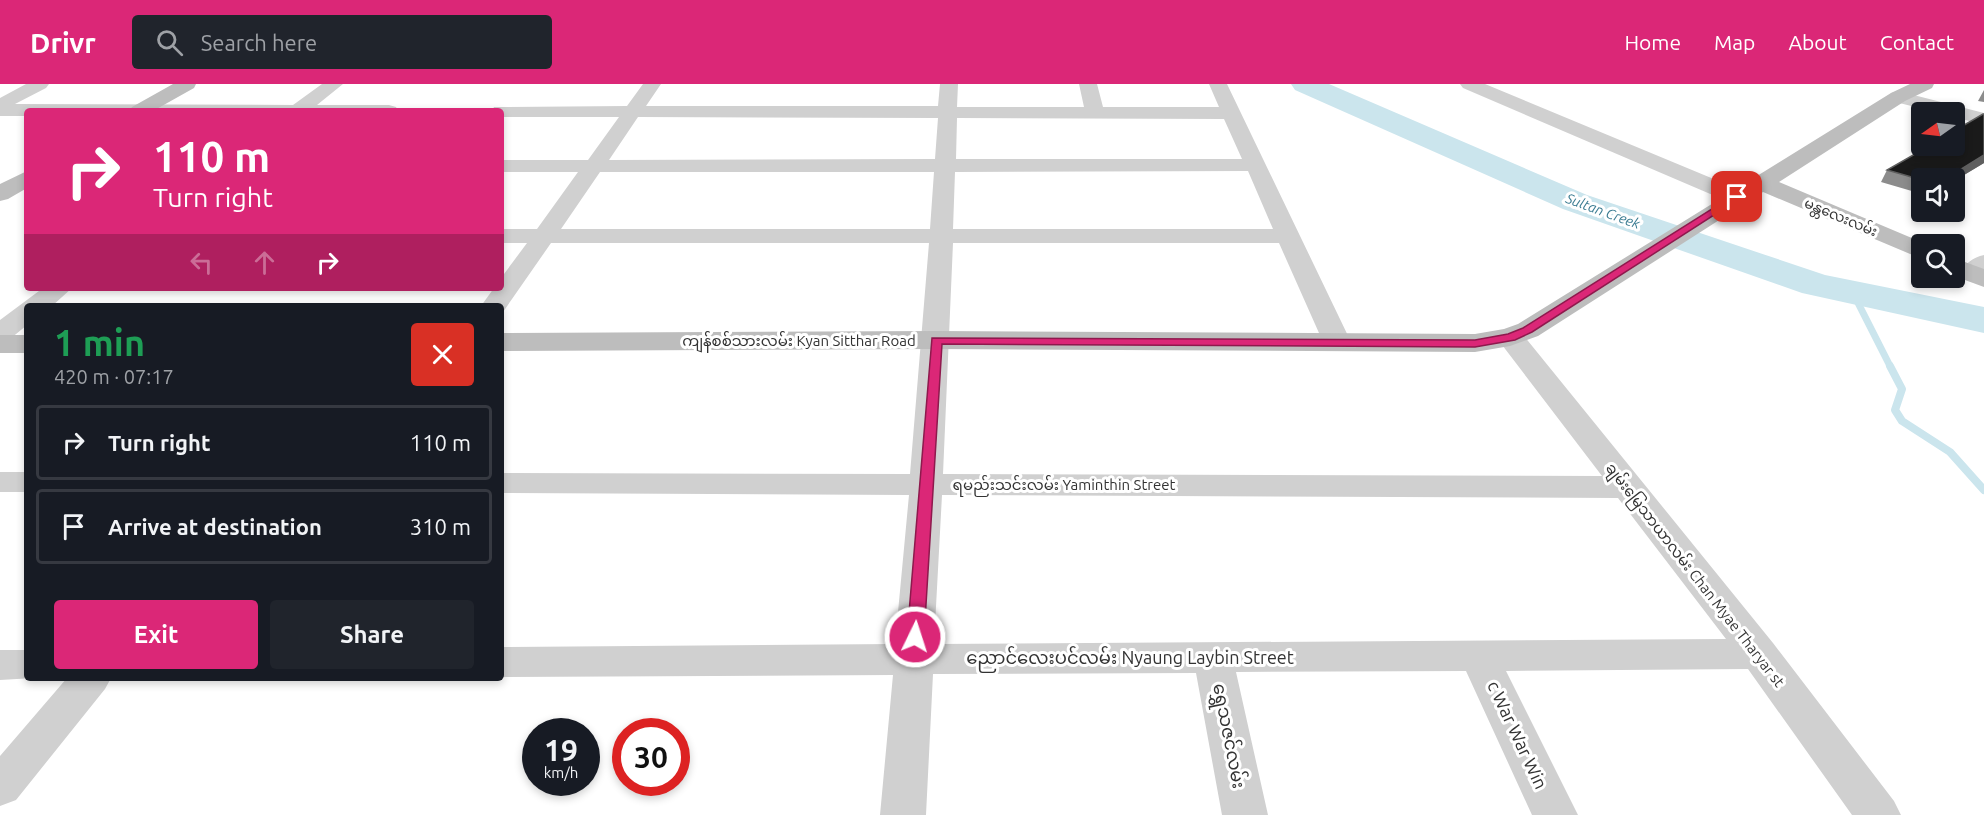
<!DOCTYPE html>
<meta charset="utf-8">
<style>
:root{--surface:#171b24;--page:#20242c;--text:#f1f3f6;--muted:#9ea1a6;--line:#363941;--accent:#db2777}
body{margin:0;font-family:Ubuntu,"Noto Sans Myanmar",sans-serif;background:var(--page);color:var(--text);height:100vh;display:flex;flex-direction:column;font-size:22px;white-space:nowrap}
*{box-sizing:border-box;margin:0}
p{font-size:20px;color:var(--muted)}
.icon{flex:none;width:33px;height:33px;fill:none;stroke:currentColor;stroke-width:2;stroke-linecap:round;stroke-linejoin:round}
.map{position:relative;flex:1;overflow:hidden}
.panel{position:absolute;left:24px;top:219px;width:480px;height:378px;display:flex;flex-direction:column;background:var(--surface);border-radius:6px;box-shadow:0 3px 9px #0003}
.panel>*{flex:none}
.guide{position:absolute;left:24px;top:24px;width:480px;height:183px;border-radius:6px;box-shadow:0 3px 9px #0003;background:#db2777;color:#fff;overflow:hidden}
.needle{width:39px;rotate:256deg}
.buttons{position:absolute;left:1911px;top:18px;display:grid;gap:12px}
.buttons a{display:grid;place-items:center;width:54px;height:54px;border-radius:6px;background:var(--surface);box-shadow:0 3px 9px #0003;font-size:30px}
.speed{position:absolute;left:522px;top:634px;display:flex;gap:12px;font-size:30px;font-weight:700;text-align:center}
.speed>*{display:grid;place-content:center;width:78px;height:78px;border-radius:50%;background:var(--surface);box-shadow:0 3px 9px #0003;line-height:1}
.speed small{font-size:15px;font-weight:400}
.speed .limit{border:9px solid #d22;background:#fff;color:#111}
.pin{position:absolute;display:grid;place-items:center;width:51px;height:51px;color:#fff;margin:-26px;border-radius:12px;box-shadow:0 3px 9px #0006}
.me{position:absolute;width:66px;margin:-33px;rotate:4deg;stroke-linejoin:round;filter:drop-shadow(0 0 4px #0008)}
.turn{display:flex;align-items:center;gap:21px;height:126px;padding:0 30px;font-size:27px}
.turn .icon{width:78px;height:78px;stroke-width:2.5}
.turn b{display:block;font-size:42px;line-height:51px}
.lanes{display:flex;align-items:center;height:57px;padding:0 30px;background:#0003;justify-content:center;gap:30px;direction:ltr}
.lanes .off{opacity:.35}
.round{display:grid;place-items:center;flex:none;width:63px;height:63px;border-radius:6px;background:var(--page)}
.summary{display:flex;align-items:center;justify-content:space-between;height:102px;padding:0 30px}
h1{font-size:36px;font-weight:600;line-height:45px;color:#1e9e55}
.action{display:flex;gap:12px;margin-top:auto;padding:12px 30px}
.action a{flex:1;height:69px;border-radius:6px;background:var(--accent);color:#fff;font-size:24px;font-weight:600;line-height:69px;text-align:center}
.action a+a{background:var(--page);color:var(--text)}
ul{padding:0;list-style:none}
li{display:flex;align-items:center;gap:18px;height:75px;margin:0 12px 9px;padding:0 18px;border:3px solid var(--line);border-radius:6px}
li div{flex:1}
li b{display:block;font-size:22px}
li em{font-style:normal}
header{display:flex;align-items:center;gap:36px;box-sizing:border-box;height:84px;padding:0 30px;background:var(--accent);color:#fff}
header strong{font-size:28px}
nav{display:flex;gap:33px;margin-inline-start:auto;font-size:21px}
.search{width:420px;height:54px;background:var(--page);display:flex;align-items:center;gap:15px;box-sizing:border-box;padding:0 21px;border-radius:6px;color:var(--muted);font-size:22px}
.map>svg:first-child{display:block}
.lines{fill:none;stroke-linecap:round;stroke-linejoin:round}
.stream-far1{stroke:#cbe5ed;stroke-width:7}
.stream{stroke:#cbe5ed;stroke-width:8}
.river{fill:#cbe5ed;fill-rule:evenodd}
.street{fill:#d0d0d0;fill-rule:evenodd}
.secondary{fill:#bdbdbd;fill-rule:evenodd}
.wall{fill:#8c8c8c}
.shaded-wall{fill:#5f5f5f}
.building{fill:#1a1a1a;stroke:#5f5f5f;stroke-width:1.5}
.route{fill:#db2777;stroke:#8e194d;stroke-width:1.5}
.labels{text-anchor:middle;stroke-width:6;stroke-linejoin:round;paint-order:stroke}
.far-water-label{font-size:14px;font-style:italic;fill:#3b7c92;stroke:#fff}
.far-street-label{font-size:14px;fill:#333;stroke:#fff}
.street-label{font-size:15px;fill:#333;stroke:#fff}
.near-street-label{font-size:18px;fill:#333;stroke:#fff}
</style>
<header>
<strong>Drivr</strong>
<div class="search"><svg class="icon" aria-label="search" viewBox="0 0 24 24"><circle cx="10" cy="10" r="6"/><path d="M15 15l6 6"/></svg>Search here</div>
<nav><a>Home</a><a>Map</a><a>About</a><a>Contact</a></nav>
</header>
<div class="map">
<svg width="1984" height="731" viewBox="0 0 1984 731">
<rect width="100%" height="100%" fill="#fff"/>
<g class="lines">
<path class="stream-far1" d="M1853,209l38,75"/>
<path class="stream" d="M1890,282l12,23 -7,21 7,11 48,31 34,38"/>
<path class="river" d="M1291,0h38l258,111 238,80 159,32v26l-182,-40 -239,-84 -268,-119z"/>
<path class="street" d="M26,0h23l-3,4 -31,16 278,1 29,-21h21l-26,21h72l7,2 2,4h-371v5h-27v-18z
M643,0h18l-15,22h292l2,-22h18l-1,23h127l-5,-23h18l6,23h116l-10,-23h18l124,258 -4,6 -10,2 -10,-2 -4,-6 -44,-99h-326l-10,231 659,2 -106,-139 4,-6 10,-2 10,2 253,312 121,158 7,14h-49l-104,-146 -242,2 72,144h-46l-66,-144 -230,1 32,143h-46l-26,-142 -263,1 -7,141h-46l13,-140 -392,2v-30l394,-3 14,-149 -408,-2v-20l409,1 19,-231h-378l-48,69h-2v-6h-20l13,-18h7v-10l26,-35h-26v-14h36l41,-57h-77v-12h87l31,-43h-118v-6h-9l2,-4 133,-1zM638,33l300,1 -3,41 -326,1zM957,34l267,1 18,40h-286zM1248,87l25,58h-320l2,-57zM600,88h334l-4,57h-369zM942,411l676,3 108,141 -792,5z
M1460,0h25l260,108 3,5 -3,5 -8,2 -8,-2 -266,-114z
M1898,7l86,22v12l-30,-8v-5h-18l-45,-11 -2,-4 2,-4z
M1984,171v20l-13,5 -9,-2 -3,-5c6,-9 14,-16 25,-18z
M43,204h29l-20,18h-25v19l-17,14 -10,2v-21z
M0,388h27v20h-27z
M0,566h27v28h7l-34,2z
M67,594h44l-6,11 -89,111 -16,6v-50z"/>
<path class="secondary" d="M173,0h23l-2,4 -41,23h-24l3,-4z
M1910,0h24l-2,4 -27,13 -126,81 147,62h-4v15l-159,-67 -225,144 -28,10 -35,6 -539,-3 -435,2v-18l435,-2 539,3 29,-5 14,-5 373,-231z
M27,87v17l-19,11 -8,2v-17z
M1954,174l30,11v18l-30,-11z
M0,251h27v18h-27z"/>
</g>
<path class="wall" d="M1984,6v12l-6,-1z
M1984,30v49l-30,18 -32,-3v16l-41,-12 6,-12z"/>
<path class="shaded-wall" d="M1984,71v8l-30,18v-3h-7z"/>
<path class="building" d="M1983,30h1v41l-37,23h-25v2l-35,-10 42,-24h25v-15z"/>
<path class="route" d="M1734,111l8,2 -210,135 -17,8 -40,7 -533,-3 -18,293 -3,5 -6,1 -6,-1 -2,-5 25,-299 543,2 33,-6 15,-6z"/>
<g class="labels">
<g class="far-water-label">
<text transform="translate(1603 127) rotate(20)" y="5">Sultan Creek</text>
</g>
<g class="far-street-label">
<text transform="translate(1841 133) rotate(23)" y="5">မန္တလေးလမ်း</text>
</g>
<g class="street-label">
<text x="799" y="262">ကျန်စစ်သားလမ်း Kyan Sitthar Road</text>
<text x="1064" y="406">ရမည်းသင်းလမ်း Yaminthin Street</text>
<text transform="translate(1695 491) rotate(52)" y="5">ချမ်းမြေသာယာလမ်း Chan Myae Tharyar st</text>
</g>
<g class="near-street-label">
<text x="1130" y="580">ညောင်လေးပင်လမ်း Nyaung Laybin Street</text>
<text transform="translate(1517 651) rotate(65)" y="6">c War War Win</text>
<text transform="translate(1229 652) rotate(79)" y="6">ရွှေသဇင်လမ်း</text>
</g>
</g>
</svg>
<div class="buttons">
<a><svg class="needle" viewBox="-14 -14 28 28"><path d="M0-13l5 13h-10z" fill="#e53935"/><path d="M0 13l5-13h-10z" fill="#9ea1a6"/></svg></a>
<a><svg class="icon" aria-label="sound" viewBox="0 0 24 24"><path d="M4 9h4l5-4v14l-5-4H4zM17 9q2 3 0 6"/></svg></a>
<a><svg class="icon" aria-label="search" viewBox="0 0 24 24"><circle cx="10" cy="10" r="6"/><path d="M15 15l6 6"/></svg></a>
</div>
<div class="speed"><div>19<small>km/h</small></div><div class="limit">30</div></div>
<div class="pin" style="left:1737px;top:113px;background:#d93025"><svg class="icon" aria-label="arrive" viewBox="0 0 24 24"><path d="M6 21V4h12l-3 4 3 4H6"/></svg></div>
<svg class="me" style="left:915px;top:553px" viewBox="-20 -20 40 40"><circle r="17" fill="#db2777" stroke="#fff" stroke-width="3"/><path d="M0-11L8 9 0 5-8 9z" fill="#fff"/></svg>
<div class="guide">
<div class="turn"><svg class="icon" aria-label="right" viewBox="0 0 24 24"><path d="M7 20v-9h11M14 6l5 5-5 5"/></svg><div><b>110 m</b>Turn right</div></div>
<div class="lanes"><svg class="icon off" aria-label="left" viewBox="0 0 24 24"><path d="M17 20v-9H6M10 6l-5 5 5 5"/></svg><svg class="icon off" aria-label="ahead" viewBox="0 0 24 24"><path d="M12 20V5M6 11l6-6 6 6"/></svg><svg class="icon" aria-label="right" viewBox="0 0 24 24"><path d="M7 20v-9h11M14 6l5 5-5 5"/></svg></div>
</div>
<section class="panel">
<div class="summary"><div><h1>1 min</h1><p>420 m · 07:17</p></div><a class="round" style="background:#d93025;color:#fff"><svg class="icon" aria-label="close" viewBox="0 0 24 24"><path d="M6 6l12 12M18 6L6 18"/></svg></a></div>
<ul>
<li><svg class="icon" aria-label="right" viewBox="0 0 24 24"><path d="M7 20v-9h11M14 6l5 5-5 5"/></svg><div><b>Turn right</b></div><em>110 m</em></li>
<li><svg class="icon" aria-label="arrive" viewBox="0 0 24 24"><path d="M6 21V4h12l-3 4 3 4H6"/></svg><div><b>Arrive at destination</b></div><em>310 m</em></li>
</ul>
<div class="action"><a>Exit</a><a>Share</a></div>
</section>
</div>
